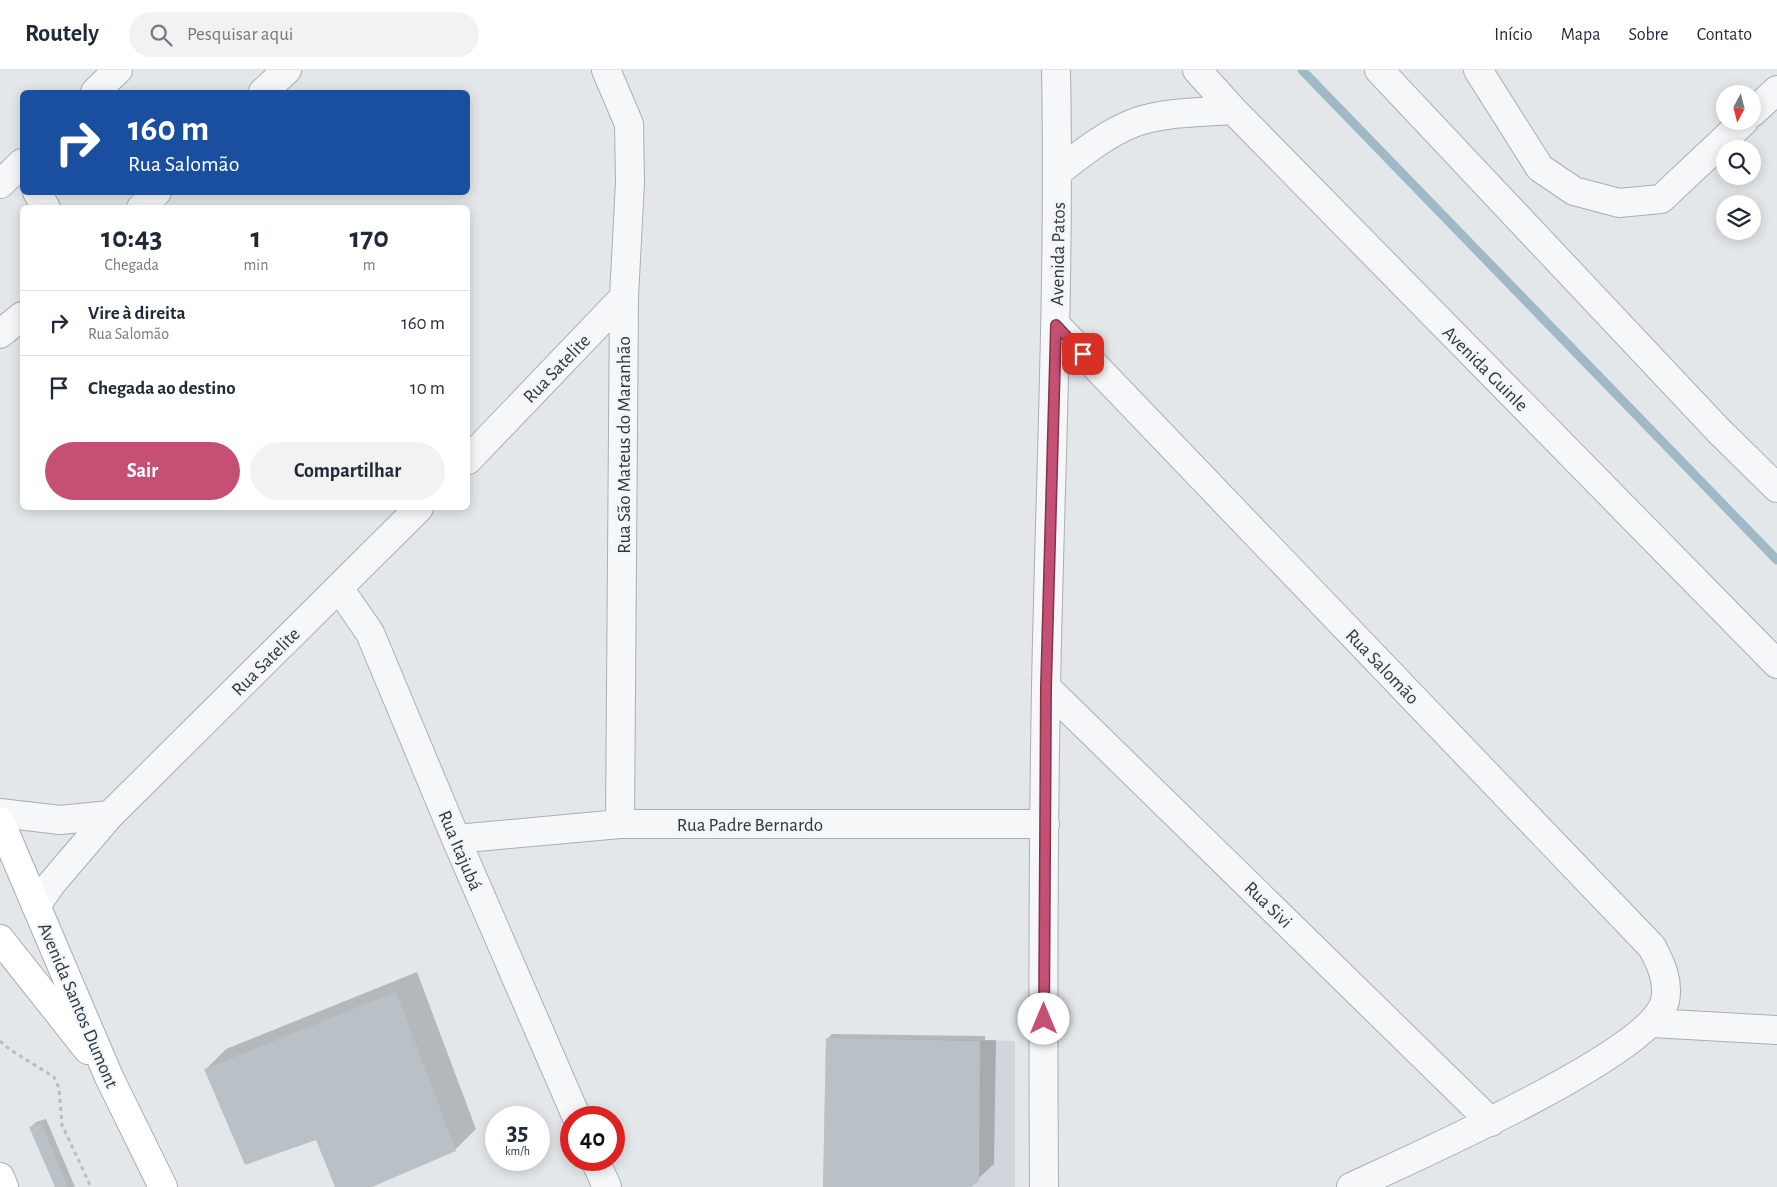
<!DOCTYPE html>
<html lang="pt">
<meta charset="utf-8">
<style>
:root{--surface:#fff;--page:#f2f2f3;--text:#1f2937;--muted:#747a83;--line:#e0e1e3;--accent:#c65073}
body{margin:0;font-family:"Alegreya Sans",sans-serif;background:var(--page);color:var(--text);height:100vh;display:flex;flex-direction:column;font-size:19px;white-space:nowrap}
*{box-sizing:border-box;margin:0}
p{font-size:16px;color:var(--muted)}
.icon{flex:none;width:28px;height:28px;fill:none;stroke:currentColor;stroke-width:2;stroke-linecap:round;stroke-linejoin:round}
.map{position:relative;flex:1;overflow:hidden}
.details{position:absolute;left:20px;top:135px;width:450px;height:305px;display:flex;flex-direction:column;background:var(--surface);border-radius:8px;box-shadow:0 2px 12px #0003}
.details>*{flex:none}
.top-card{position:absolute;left:20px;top:20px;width:450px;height:105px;border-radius:8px;box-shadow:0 2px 12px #0003;background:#1a4fa0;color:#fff;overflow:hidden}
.needle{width:32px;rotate:187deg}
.tools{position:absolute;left:1716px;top:15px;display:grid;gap:10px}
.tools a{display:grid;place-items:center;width:45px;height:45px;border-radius:50%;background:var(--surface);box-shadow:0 2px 12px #0003;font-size:25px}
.speed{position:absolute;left:485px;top:1036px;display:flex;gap:10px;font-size:25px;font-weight:700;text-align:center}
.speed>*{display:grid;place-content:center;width:65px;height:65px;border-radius:50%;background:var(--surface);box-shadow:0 2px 12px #0003;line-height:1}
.speed small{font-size:12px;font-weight:400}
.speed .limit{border:8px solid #d22;background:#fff;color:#111}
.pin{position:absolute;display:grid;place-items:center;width:42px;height:42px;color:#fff;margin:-21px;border-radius:10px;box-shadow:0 2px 8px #0006}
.me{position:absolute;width:55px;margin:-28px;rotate:0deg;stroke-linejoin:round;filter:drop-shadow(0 0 4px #0008)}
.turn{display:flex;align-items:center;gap:18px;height:105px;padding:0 25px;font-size:22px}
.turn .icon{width:65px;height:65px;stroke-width:2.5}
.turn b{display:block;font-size:35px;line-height:42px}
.eta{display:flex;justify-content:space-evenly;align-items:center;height:85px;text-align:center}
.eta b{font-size:30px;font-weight:700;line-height:35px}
.primary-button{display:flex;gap:10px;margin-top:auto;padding:10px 25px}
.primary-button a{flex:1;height:58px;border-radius:30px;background:var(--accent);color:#fff;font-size:20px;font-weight:700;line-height:58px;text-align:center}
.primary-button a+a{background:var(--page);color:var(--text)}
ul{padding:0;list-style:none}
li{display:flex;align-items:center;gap:15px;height:65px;padding:0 25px;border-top:1px solid var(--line)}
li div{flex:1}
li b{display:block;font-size:19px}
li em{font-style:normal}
header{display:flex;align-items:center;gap:30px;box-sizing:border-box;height:70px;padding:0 25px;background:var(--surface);border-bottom:1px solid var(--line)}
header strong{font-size:24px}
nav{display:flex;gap:28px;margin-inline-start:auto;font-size:18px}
.search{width:350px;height:45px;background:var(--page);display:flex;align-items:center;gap:12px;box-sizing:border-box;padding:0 18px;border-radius:28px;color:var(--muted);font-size:19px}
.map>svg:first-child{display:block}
.built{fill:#d1d6dc}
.shadow{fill:#0003}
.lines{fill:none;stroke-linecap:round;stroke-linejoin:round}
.stream{stroke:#a0b9c7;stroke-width:9}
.building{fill:#bac1c6}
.minor-casing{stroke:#a8afb4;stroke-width:30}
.major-casing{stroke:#a3adb5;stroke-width:30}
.path{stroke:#b9bdc1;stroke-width:3;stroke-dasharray:4 4;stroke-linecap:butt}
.minor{stroke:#f5f7f8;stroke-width:28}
.major{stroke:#fff;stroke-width:28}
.route-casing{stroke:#81344b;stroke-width:12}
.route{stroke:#c65073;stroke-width:9}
.labels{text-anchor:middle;stroke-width:4.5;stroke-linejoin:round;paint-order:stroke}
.street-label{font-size:19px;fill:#2c3741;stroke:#f2f5f7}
</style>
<header>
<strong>Routely</strong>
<div class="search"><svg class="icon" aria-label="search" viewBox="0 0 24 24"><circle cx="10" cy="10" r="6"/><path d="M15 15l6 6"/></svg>Pesquisar aqui</div>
<nav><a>Início</a><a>Mapa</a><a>Sobre</a><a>Contato</a></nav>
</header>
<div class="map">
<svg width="1777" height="1117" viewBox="0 0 1777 1117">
<rect width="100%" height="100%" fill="#e3e7ea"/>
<path class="built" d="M826,968l189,3v146h-192z"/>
<path class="shadow" d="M417,902l59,157 -21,21 -86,37h-32l-21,-49 -110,-69 20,-20z
M832,964l153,2v4h11l-2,124 -25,23h-145l3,-148z
M46,1049l29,68h-18l-26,-60 5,-5z"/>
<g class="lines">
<path class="stream" d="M1302,0l475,490"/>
</g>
<path class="building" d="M396,922l60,159 -84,36h-37l-19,-47 -71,25 -41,-96z
M826,968l154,3 -1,140 -8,6h-148z
M41,1053l27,64h-13l-26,-60z"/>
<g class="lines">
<g class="minor-casing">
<path id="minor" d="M606,0l23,54 1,58 -6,115 -4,527
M1197,0l36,40 544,554
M1379,0l340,361 58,57
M1478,0l62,98 34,23 45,12 42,-4 83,-78
M95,22l23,-22
M263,22l24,-22
M1752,43l25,-23
M1058,102c24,-19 49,-39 78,-50 30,-10 65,-10 97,-12
M0,114l22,-21
M37,122l9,16
M141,138l16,-16
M1056,255l596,622c9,17 17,34 13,54 -14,53 -258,160 -314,186
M0,264l22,-18
M468,390l156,-163
M339,518l31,45 86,206 121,279
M1046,617l445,435
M0,743l60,7 50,-5 -58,68 -16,23
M110,745l309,-307
M456,769l164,-15h425
M1652,953l125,7
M595,1090l12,27
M1044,1117c-1,-166 -1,-333 2,-500 4,-206 14,-411 10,-617"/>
</g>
<g class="major-casing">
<path id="major" d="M0,751l109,256 54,110
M0,869l88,111
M0,1107l4,10"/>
</g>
<path class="path" d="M0,971l9,8 45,28 5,11 3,37 29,62"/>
<use href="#minor" class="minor"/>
<use href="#major" class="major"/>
</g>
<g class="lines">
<g class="route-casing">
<path id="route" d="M1044,949l2,-332 10,-362 27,29"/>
</g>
<use href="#route" class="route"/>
</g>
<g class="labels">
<g class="street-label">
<text transform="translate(1057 184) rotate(-89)" y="7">Avenida Patos</text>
<text transform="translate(556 298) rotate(-46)" y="7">Rua Satelite</text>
<text transform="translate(1486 298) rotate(45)" y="7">Avenida Guinle</text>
<text transform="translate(623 375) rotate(-90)" y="7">Rua São Mateus do Maranhão</text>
<text transform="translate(265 591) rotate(-45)" y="7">Rua Satelite</text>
<text transform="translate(1383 596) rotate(46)" y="7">Rua Salomão</text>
<text x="750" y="761">Rua Padre Bernardo</text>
<text transform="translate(461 780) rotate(67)" y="7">Rua Itajubá</text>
<text transform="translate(1269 834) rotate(44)" y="7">Rua Sivi</text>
<text transform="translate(79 935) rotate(67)" y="7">Avenida Santos Dumont</text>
</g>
</g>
</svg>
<div class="tools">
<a><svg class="needle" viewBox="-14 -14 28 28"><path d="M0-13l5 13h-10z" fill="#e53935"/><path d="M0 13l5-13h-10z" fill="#747a83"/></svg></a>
<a><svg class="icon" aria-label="search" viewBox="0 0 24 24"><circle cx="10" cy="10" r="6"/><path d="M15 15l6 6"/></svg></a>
<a><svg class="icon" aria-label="layers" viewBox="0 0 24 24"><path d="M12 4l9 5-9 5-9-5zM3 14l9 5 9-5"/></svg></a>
</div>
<div class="speed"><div>35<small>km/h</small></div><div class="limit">40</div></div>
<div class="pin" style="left:1083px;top:284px;background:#d93025"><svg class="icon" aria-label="arrive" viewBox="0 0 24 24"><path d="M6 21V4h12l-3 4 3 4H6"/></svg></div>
<svg class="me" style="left:1044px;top:949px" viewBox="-20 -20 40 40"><circle r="19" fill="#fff"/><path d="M0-13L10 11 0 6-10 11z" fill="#c65073"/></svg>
<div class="top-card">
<div class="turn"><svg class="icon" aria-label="right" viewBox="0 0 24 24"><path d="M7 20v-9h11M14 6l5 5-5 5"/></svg><div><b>160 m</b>Rua Salomão</div></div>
</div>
<section class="details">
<div class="eta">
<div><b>10:43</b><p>Chegada</p></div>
<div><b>1</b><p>min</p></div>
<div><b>170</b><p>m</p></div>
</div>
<ul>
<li><svg class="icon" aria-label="right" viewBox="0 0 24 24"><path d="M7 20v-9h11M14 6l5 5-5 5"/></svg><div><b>Vire à direita</b><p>Rua Salomão</p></div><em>160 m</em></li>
<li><svg class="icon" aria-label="arrive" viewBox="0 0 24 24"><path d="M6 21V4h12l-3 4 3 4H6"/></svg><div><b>Chegada ao destino</b></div><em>10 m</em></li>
</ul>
<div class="primary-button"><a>Sair</a><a>Compartilhar</a></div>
</section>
</div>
